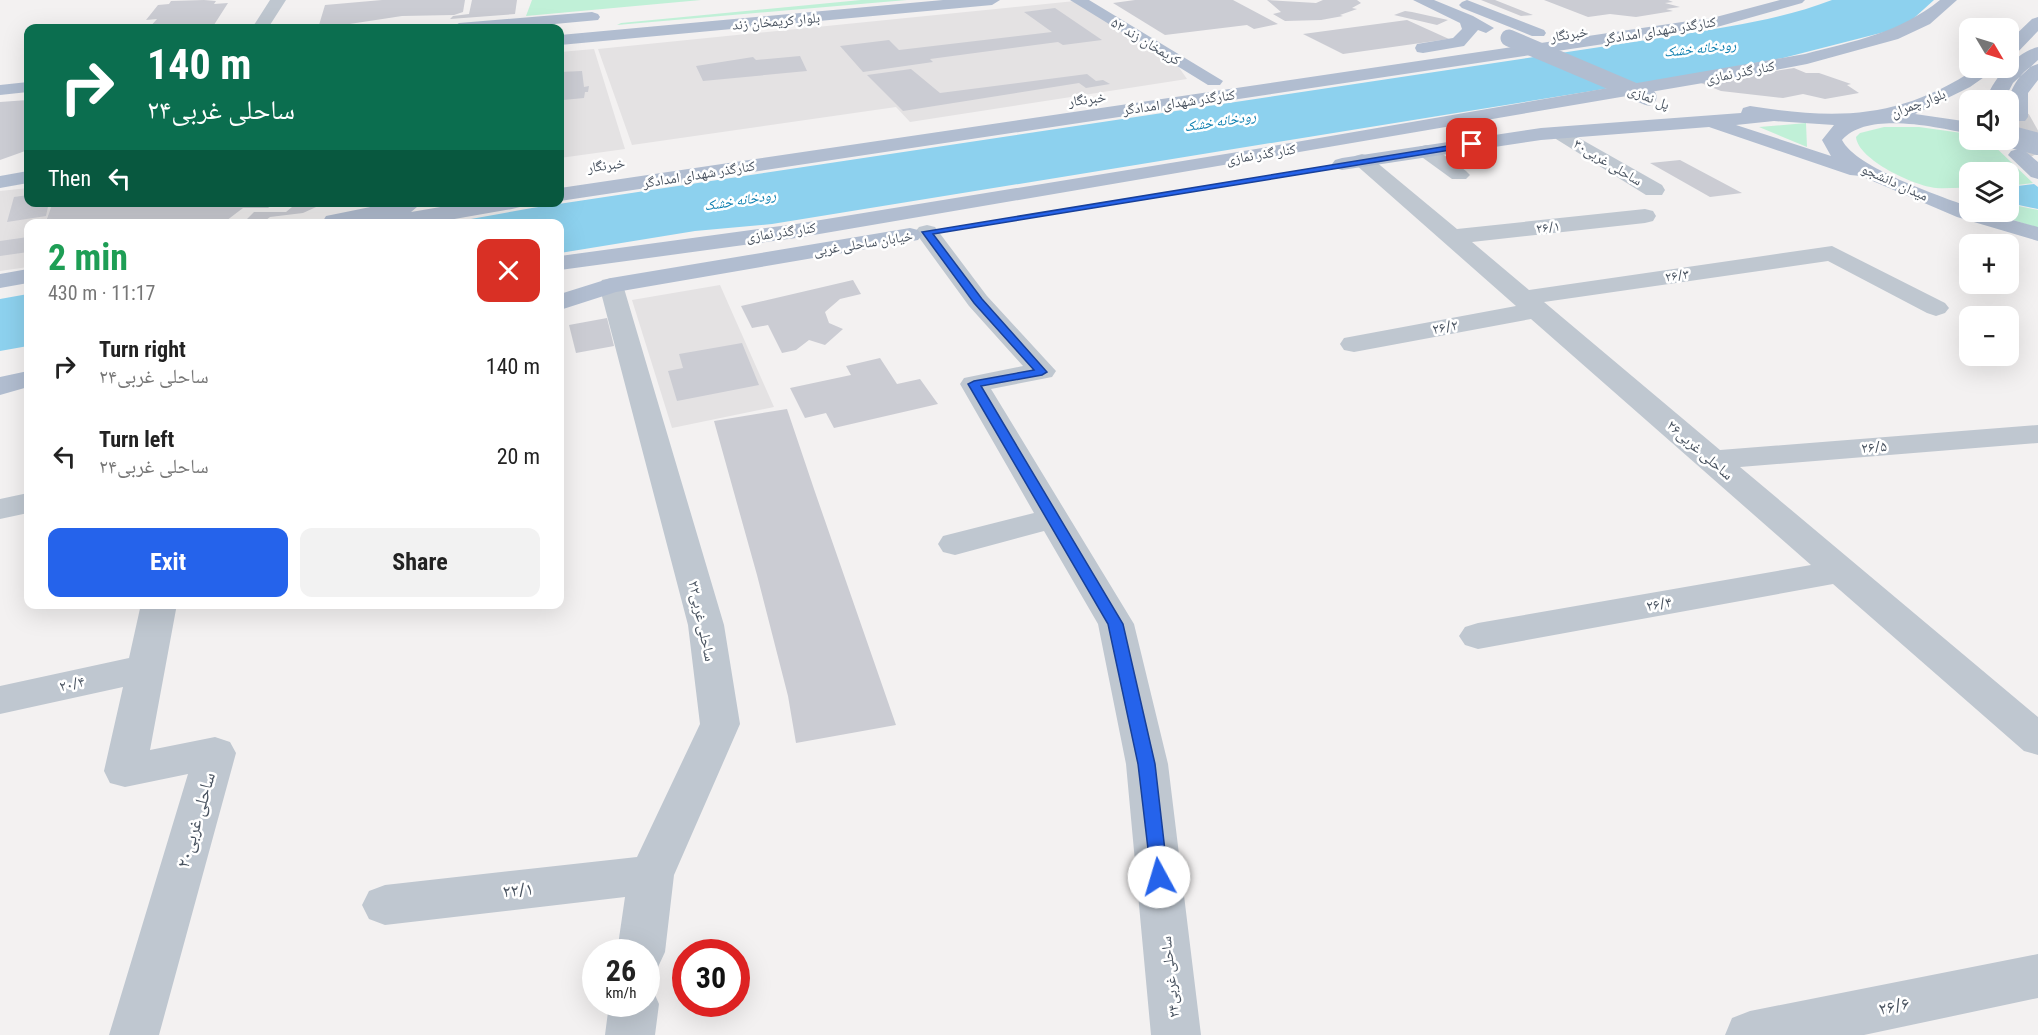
<!DOCTYPE html>
<meta charset="utf-8">
<style>
:root{--surface:#fff;--page:#f2f2f2;--text:#222;--muted:#767676;--accent:#2563eb}
body{margin:0;font-family:"Roboto Condensed","Noto Naskh Arabic",sans-serif;background:var(--page);color:var(--text);height:100vh;display:flex;flex-direction:column;font-size:22px;white-space:nowrap}
*{box-sizing:border-box;margin:0}
p{font-size:20px;color:var(--muted)}
.icon{flex:none;width:33px;height:33px;fill:none;stroke:currentColor;stroke-width:2;stroke-linecap:round;stroke-linejoin:round}
.map{position:relative;flex:1;overflow:hidden}
.side{position:absolute;left:24px;top:219px;width:540px;height:390px;display:flex;flex-direction:column;background:var(--surface);border-radius:12px;box-shadow:0 6px 24px #0002}
.side>*{flex:none}
.guide{position:absolute;left:24px;top:24px;width:540px;height:183px;border-radius:12px;box-shadow:0 6px 24px #0002;background:#0b6e4f;color:#fff;overflow:hidden}
.needle{width:39px;rotate:128deg}
.buttons{position:absolute;left:1959px;top:18px;display:grid;gap:12px}
.buttons a{display:grid;place-items:center;width:60px;height:60px;border-radius:12px;background:var(--surface);box-shadow:0 6px 24px #0002;font-size:30px}
.speed{position:absolute;left:582px;top:939px;display:flex;gap:12px;font-size:30px;font-weight:700;text-align:center}
.speed>*{display:grid;place-content:center;width:78px;height:78px;border-radius:50%;background:var(--surface);box-shadow:0 6px 24px #0002;line-height:1}
.speed small{font-size:15px;font-weight:400}
.speed .limit{border:9px solid #d22;background:#fff;color:#111}
.pin{position:absolute;display:grid;place-items:center;width:51px;height:51px;color:#fff;margin:-26px;border-radius:12px;box-shadow:0 3px 9px #0006}
.me{position:absolute;width:66px;margin:-33px;rotate:354deg;stroke-linejoin:round;filter:drop-shadow(0 0 4px #0008)}
.turn{display:flex;align-items:center;gap:21px;height:126px;padding:0 24px;font-size:27px}
.turn .icon{width:78px;height:78px;stroke-width:2.5}
.turn b{display:block;font-size:42px;line-height:51px}
.then{display:flex;align-items:center;height:57px;padding:0 24px;background:#0003;gap:12px;font-size:22px}
.round{display:grid;place-items:center;flex:none;width:63px;height:63px;border-radius:12px;background:var(--page)}
.overview{display:flex;align-items:center;justify-content:space-between;height:102px;padding:0 24px}
h1{font-size:36px;font-weight:700;line-height:45px;color:#1e9e55}
.action{display:flex;gap:12px;margin-top:auto;padding:12px 24px}
.action a{flex:1;height:69px;border-radius:12px;background:var(--accent);color:#fff;font-size:24px;font-weight:700;line-height:69px;text-align:center}
.action a+a{background:var(--page);color:var(--text)}
ul{padding:0;list-style:none}
li{display:flex;align-items:center;gap:18px;height:90px;padding:0 24px}
li div{flex:1}
li b{display:block;font-size:22px}
li em{font-style:normal}
.map>svg:first-child{display:block}
.education{fill:#e4e2e3}
.green{fill:#c0f0d7}
.water{fill:#8dd1ee}
.building{fill:#cbccd3}
.lines{fill:none;stroke-linecap:round;stroke-linejoin:round}
.major-tunnel-far1{stroke:#d1d1d4;stroke-width:17;stroke-dasharray:17 8;stroke-linecap:butt}
.major-tunnel{stroke:#d1d1d4;stroke-width:22;stroke-dasharray:22 10;stroke-linecap:butt}
.minor{fill:#bfc7d0;fill-rule:evenodd}
.major{fill:#b1bdd0;fill-rule:evenodd}
.major-bridge-far1{stroke:#b1bdd0;stroke-width:17}
.major-bridge{stroke:#b1bdd0;stroke-width:22}
.route{fill:#2563eb;stroke:#184099;stroke-width:1.5}
.labels{text-anchor:middle;stroke-width:5;stroke-linejoin:round;paint-order:stroke}
.far-street-label{font-size:14px;fill:#48525f;stroke:#fff}
.far-water-label{font-size:14px;font-style:italic;fill:#0b7eaf;stroke:#fff}
.street-label{font-size:15px;fill:#48525f;stroke:#fff}
.near-street-label{font-size:18px;fill:#48525f;stroke:#fff}
</style>
<div class="map">
<svg width="2038" height="1035" viewBox="0 0 2038 1035">
<rect width="100%" height="100%" fill="#f3f1f1"/>
<path class="education" d="M1075,1l103,65 9,13 -277,43 -14,-15 -264,38 -34,-96z
M594,49l31,100 -65,9v-106z
M28,188v14l25,1 -8,20 -17,1v43l-28,4v-80z
M720,285l54,122 -102,21 -40,-128z"/>
<path class="green" d="M532,0h169l-175,16z
M861,0h46l-290,25 4,-2z
M1806,123l1,24 -48,-20z
M1884,127h35l50,7 1,6h18l45,43 -24,3 -1,-14h-38l-1,16c-11,-1 -22,1 -33,0 -21,-2 -78,-28 -80,-51l4,-4z
M2009,204l29,6v18l-50,-16h20z"/>
<path class="water" d="M1832,0h102l-30,27 -121,31 -99,18 -912,148 -77,7 -135,22v-29h-117l89,-16 1148,-173c51,-9 103,-16 152,-35z
M2034,184l4,3v22l-29,-6v-16z
M28,294v52l-28,5v-52z"/>
<path class="building" d="M204,0l12,1 -2,3 14,-1 -16,25h-63l8,-9 -11,1 12,-15 11,-1 2,-3z
M382,0h83l-2,12 -9,3 -52,1 -59,9h-24l6,-20z
M472,0h45l-2,14 -65,5 3,-3 16,-2z
M1135,0h98l45,24 -24,5 -7,-4 -82,10 -52,-32z
M1267,0l49,3 7,-3h34l4,3 -9,5 5,1 -17,6 3,1 -22,4 -36,1 -12,-7 8,-2z
M1481,0h14l38,15 -12,1z
M1544,0h124l5,2 -8,1 15,4 -14,2 7,2 -37,6 -26,-3 -22,3z
M1055,8l47,32 -39,5 -5,-3 -128,17 3,3 -70,10 -23,-26 49,-6 10,10 153,-18 -28,-20z
M1405,11l7,1 36,8 -11,5 -43,-10z
M1407,20l42,19 -106,15 -40,-20z
M800,56l7,15 -104,10 -7,-15 57,-9 3,3z
M1794,68l12,5h13l32,11 -4,1 12,8 -34,6 -22,-5 -20,4 -62,-7 -20,-8z
M911,69l29,24 147,-19 9,7 7,-1 7,4 -24,4 -7,-5 -176,28 -36,-36z
M582,71l2,16 5,-1 -1,6h-3l-1,6 -21,2 -3,-3v-25z
M28,100v50l-28,10v-58z
M1680,160l62,33 -32,4 -60,-34z
M28,195v7h21l-3,14 -39,6 7,-25z
M53,202h223l-8,6h-25l-21,16h-177z
M298,202h29l-24,11 -33,4 -9,7h-19l12,-12h32z
M28,237v15l-28,4v-15z
M853,280l8,14 -21,5 -15,13 4,11 14,6 -18,16 -16,-5 -13,10 -14,3 -14,-28 -16,3 -11,-22z
M607,318l7,28 -38,7 -7,-28z
M742,343l17,42 -82,16 -9,-30 15,-3 -4,-14z
M880,358l17,26 23,-5 18,25 -104,24 -8,-15 -21,5 -15,-30 61,-13 -5,-9z
M787,409l28,83 81,233 -100,18 -8,-47 -31,-121 -43,-154z"/>
<g class="lines">
<path class="major-tunnel-far1" d="M2018,117l2,4"/>
<path class="major-tunnel" d="M2019,119l19,34"/>
<path class="minor" d="M270,0h16l-18,28h-16z
M1563,129l99,56 3,5 -3,5h-16l-90,-56 -3,-4 3,-4z
M1426,145l7,2 33,24 4,4 -4,4h-14l-33,-24 -3,-4 3,-4z
M1362,154l7,2 88,73 188,-20 8,2 3,5 -3,5 -8,2 -173,19 57,48 303,-44 113,57 4,5 -4,5 -9,3 -9,-3 -99,-52 -284,41 176,148 318,-25v18l-298,24 298,250v38l-14,-4 -191,-167 -355,65 -13,-4 -6,-9 6,-9 13,-4 333,-58 -280,-246 -177,33 -10,-2 -4,-6 4,-6 172,-32 -161,-142 -3,-4 3,-4z
M927,225l8,2 52,69 69,75 -4,6 -61,12 143,235 34,140 33,271h-50l-25,-271 -28,-140 -54,-93 -89,24 -12,-3 -5,-8 5,-8 91,-23 -74,-129 4,-6 59,-12 -54,-60 -54,-74 4,-5z
M611,278l9,2 3,5 101,340 16,99 -66,151 -9,77 -7,15 -12,4v-19h-29l8,-55 -240,28 -16,-6 -7,-14 7,-14 16,-6 252,-28 63,-133 -12,-99 -89,-340 3,-5z
M28,493v20l-28,6v-20z
M141,604h36l-27,146 65,-13 15,5 6,11 -77,282h-50l79,-261 -63,13 -15,-4 -6,-12 19,-84 -123,27v-28l129,-28z
M2038,954v44l-174,37h-139l7,-17 18,-7z
M646,986l6,2 7,16 -4,31h-50l4,-31h37z"/>
<path class="major" d="M943,0h57l-8,5 -432,40v-10z
M1070,0h19l134,81 -3,4h-12z
M1413,0h21l39,16 21,12 -8,5 -8,-3 -14,16 -41,7 -6,-1 -2,-4 2,-4 36,-6 9,-9 -2,-6z
M1467,0l77,30 2,3 -2,3h-12l-70,-28 -3,-3 3,-3z
M1780,0h25l-3,3 -85,24 -1157,174v-13l1156,-171z
M1940,0h17l-27,24 -32,15 -91,25 -57,11 -954,163 -236,32v-14l236,-32 460,-75 549,-95c50,-13 94,-21 135,-54z
M592,12l6,2 2,3 -2,3 -87,8h-60l8,-5z
M2038,17v14l-24,25 -6,1v-15l24,-23z
M2038,47v13l-25,23 -9,17h-18c6,-20 30,-48 52,-53z
M2038,64v16l-10,13v24l-3,4h-14c-11,-18 8,-53 27,-57z
M1977,68h20l-27,19 -55,27 55,8v12c-34,-7 -103,-23 -128,6 14,28 98,56 128,67v5h14l54,15v14l-81,-24 -96,-41 -11,-1 -141,-48 -168,13 -199,30 -7,-2 -3,-4 3,-4 7,-2 199,-30 200,-15 2,-5 7,-2c89,14 150,13 227,-38zM1774,121l60,4 -12,15 9,16 -95,-31z
M28,82v10l-28,3v-10z
M2018,149l7,2 13,11v17l-7,-2 -23,-22 3,-4z
M28,171v12l-28,5v-12z
M395,202h19l3,5 -6,5 59,-10h53l-3,5 -8,2 -86,15h-54l2,-4 -18,4h-32l-1,-3 3,-5z
M910,228l8,2 4,5 -4,5 -302,52 -56,18v-16l51,-16z
M28,269v14l-28,5v-14z
M28,371v16l-28,8v-18z"/>
<path class="major-bridge-far1" d="M1509,38l139,59"/>
<path class="major-bridge" d="M2008,136l30,8"/>
</g>
<path class="route" d="M1472,142l3,4 -542,88 49,65 65,73 -5,3 -61,11 142,238 32,140 13,113 -2,6 -7,2 -7,-2 -14,-119 -30,-140 -140,-240 6,-3 60,-11 -60,-67 -52,-71z"/>
<g class="labels">
<g class="far-street-label">
<text transform="translate(776 21) rotate(-5)" y="5">بلوار کریمخان زند</text>
<text transform="translate(1660 30) rotate(-9)" y="5">کنارگذر شهدای امدادگر</text>
<text transform="translate(1569 34) rotate(-9)" y="5">خبرنگار</text>
<text transform="translate(1146 41) rotate(31)" y="5">کریمخان زند ۵۲</text>
<text transform="translate(1740 72) rotate(-11)" y="5">کنار گذر نمازی</text>
<text transform="translate(1649 97) rotate(22)" y="5">پل نمازی</text>
<text transform="translate(1087 99) rotate(-8)" y="5">خبرنگار</text>
<text transform="translate(1179 102) rotate(-8)" y="5">کنارگذر شهدای امدادگر</text>
<text transform="translate(1918 103) rotate(-21)" y="5">بلوار چمران</text>
<text transform="translate(1261 154) rotate(-9)" y="5">کنار گذر نمازی</text>
<text transform="translate(1608 162) rotate(31)" y="5">ساحلی غربی۳۰</text>
<text transform="translate(606 165) rotate(-8)" y="5">خبرنگار</text>
<text transform="translate(699 174) rotate(-9)" y="5">کنارگذر شهدای امدادگر</text>
<text transform="translate(1895 182) rotate(24)" y="5">میدان دانشجو</text>
<text transform="translate(1548 227) rotate(-6)" y="5">۲۶/۱</text>
<text transform="translate(781 232) rotate(-8)" y="5">کنار گذر نمازی</text>
<text transform="translate(863 243) rotate(-9)" y="5">خیابان ساحلی غربی</text>
<text transform="translate(1677 275) rotate(-8)" y="5">۲۶/۳</text>
</g>
<g class="far-water-label">
<text transform="translate(1700 48) rotate(-6)" y="5">رودخانه خشک</text>
<text transform="translate(1220 121) rotate(-9)" y="5">رودخانه خشک</text>
<text transform="translate(740 200) rotate(-9)" y="5">رودخانه خشک</text>
</g>
<g class="street-label">
<text transform="translate(1445 327) rotate(-10)" y="5">۲۶/۲</text>
<text transform="translate(1874 447) rotate(-4)" y="5">۲۶/۵</text>
<text transform="translate(1700 450) rotate(41)" y="5">ساحلی غربی۲۶</text>
<text transform="translate(1659 604) rotate(-10)" y="5">۲۶/۴</text>
<text transform="translate(702 621) rotate(78)" y="5">ساحلی غربی۲۲</text>
<text transform="translate(72 684) rotate(-12)" y="5">۲۰/۴</text>
<text transform="translate(1170 977) rotate(-96)" y="5">ساحلی غربی۲۴</text>
</g>
<g class="near-street-label">
<text transform="translate(196 820) rotate(-74)" y="6">ساحلی غربی۲۰</text>
<text transform="translate(518 890) rotate(-6)" y="6">۲۲/۱</text>
<text transform="translate(1894 1006) rotate(-12)" y="6">۲۶/۶</text>
</g>
</g>
</svg>
<div class="buttons">
<a><svg class="needle" viewBox="-14 -14 28 28"><path d="M0-13l5 13h-10z" fill="#e53935"/><path d="M0 13l5-13h-10z" fill="#767676"/></svg></a>
<a><svg class="icon" aria-label="sound" viewBox="0 0 24 24"><path d="M4 9h4l5-4v14l-5-4H4zM17 9q2 3 0 6"/></svg></a>
<a><svg class="icon" aria-label="layers" viewBox="0 0 24 24"><path d="M12 4l9 5-9 5-9-5zM3 14l9 5 9-5"/></svg></a>
<a>+</a>
<a>−</a>
</div>
<div class="speed"><div>26<small>km/h</small></div><div class="limit">30</div></div>
<div class="pin" style="left:1472px;top:144px;background:#d93025"><svg class="icon" aria-label="arrive" viewBox="0 0 24 24"><path d="M6 21V4h12l-3 4 3 4H6"/></svg></div>
<svg class="me" style="left:1159px;top:877px" viewBox="-20 -20 40 40"><circle r="19" fill="#fff"/><path d="M0-13L10 11 0 6-10 11z" fill="#2563eb"/></svg>
<div class="guide">
<div class="turn"><svg class="icon" aria-label="right" viewBox="0 0 24 24"><path d="M7 20v-9h11M14 6l5 5-5 5"/></svg><div><b>140 m</b>ساحلی غربی۲۴</div></div>
<div class="then">Then<svg class="icon" aria-label="left" viewBox="0 0 24 24"><path d="M17 20v-9H6M10 6l-5 5 5 5"/></svg></div>
</div>
<section class="side">
<div class="overview"><div><h1>2 min</h1><p>430 m · 11:17</p></div><a class="round" style="background:#d93025;color:#fff"><svg class="icon" aria-label="close" viewBox="0 0 24 24"><path d="M6 6l12 12M18 6L6 18"/></svg></a></div>
<ul>
<li><svg class="icon" aria-label="right" viewBox="0 0 24 24"><path d="M7 20v-9h11M14 6l5 5-5 5"/></svg><div><b>Turn right</b><p>ساحلی غربی۲۴</p></div><em>140 m</em></li>
<li><svg class="icon" aria-label="left" viewBox="0 0 24 24"><path d="M17 20v-9H6M10 6l-5 5 5 5"/></svg><div><b>Turn left</b><p>ساحلی غربی۲۴</p></div><em>20 m</em></li>
</ul>
<div class="action"><a>Exit</a><a>Share</a></div>
</section>
</div>
